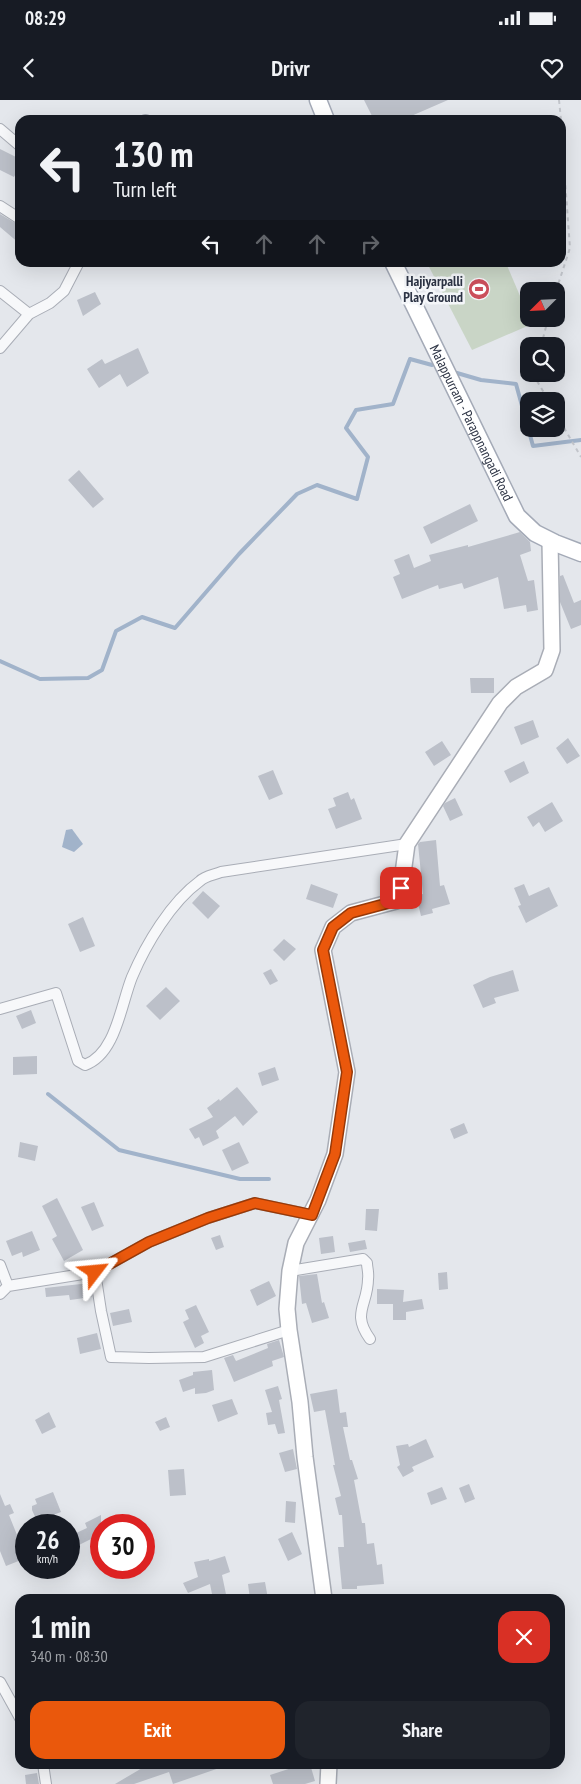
<!DOCTYPE html>
<meta charset="utf-8">
<style>
:root{--surface:#171b24;--page:#20242c;--text:#f1f3f6;--muted:#9ea1a6;--accent:#ea580c}
body{margin:0;font-family:"PT Sans Narrow",sans-serif;background:var(--page);color:var(--text);height:100vh;display:flex;flex-direction:column;font-size:19px;white-space:nowrap}
*{box-sizing:border-box;margin:0}
p{font-size:16px;color:var(--muted)}
.icon{flex:none;width:28px;height:28px;fill:none;stroke:currentColor;stroke-width:2;stroke-linecap:round;stroke-linejoin:round}
.map{position:relative;flex:1;overflow:hidden}
.drawer{position:absolute;left:15px;top:1494px;width:550px;height:175px;display:flex;flex-direction:column;background:var(--surface);border-radius:15px;box-shadow:0 5px 20px #0002}
.drawer>*{flex:none}
.guide{position:absolute;left:15px;top:15px;width:551px;height:152px;border-radius:15px;box-shadow:0 5px 20px #0002;background:#171b24;color:var(--text);overflow:hidden}
.needle{width:32px;rotate:246deg}
.buttons{position:absolute;left:520px;top:182px;display:grid;gap:10px}
.buttons a{display:grid;place-items:center;width:45px;height:45px;border-radius:10px;background:var(--surface);box-shadow:0 5px 20px #0002;font-size:25px}
.speed{position:absolute;left:15px;top:1414px;display:flex;gap:10px;font-size:25px;font-weight:700;text-align:center}
.speed>*{display:grid;place-content:center;width:65px;height:65px;border-radius:50%;background:var(--surface);box-shadow:0 5px 20px #0002;line-height:1}
.speed small{font-size:12px;font-weight:400}
.speed .limit{border:8px solid #d22;background:#fff;color:#111}
.pin{position:absolute;display:grid;place-items:center;width:42px;height:42px;color:#fff;margin:-21px;border-radius:10px;box-shadow:0 2px 8px #0006}
.me{position:absolute;width:55px;margin:-28px;rotate:61deg;stroke-linejoin:round;filter:drop-shadow(0 0 4px #0008)}
.turn{display:flex;align-items:center;gap:18px;height:105px;padding:0 15px;font-size:22px}
.turn .icon{width:65px;height:65px;stroke-width:2.5}
.turn b{display:block;font-size:35px;line-height:42px}
.lanes{display:flex;align-items:center;height:48px;padding:0 15px;background:#0003;justify-content:center;gap:25px;direction:ltr}
.lanes .off{opacity:.35}
.round{display:grid;place-items:center;flex:none;width:52px;height:52px;border-radius:15px;background:var(--page)}
.head{display:flex;align-items:center;justify-content:space-between;height:85px;padding:0 15px}
h1{font-size:30px;font-weight:800;line-height:38px}
.cta{display:flex;gap:10px;margin-top:auto;padding:10px 15px}
.cta a{flex:1;height:58px;border-radius:15px;background:var(--accent);color:#fff;font-size:20px;font-weight:800;line-height:58px;text-align:center}
.cta a+a{background:var(--page);color:var(--text)}
.status{display:flex;justify-content:space-between;align-items:center;height:35px;padding:0 25px;background:var(--surface);direction:ltr}
.status svg{height:14px;fill:currentColor}
header{display:flex;justify-content:space-between;align-items:center;height:65px;padding:0 15px;background:var(--surface);font-size:22px;font-weight:800}
.map>svg:first-child{display:block}
.green{fill:#c9d5c6}
.water{fill:#a1b3ca}
.lines{fill:none;stroke-linecap:round;stroke-linejoin:round}
.stream{stroke:#a1b3ca;stroke-width:4}
.building{fill:#bcc0c9}
.minor-casing{stroke:#a9adb6;stroke-width:12}
.secondary-casing{stroke:#a9adb6;stroke-width:18}
.primary-casing{stroke:#a4aab7;stroke-width:19}
.path{stroke:#c2c5cb;stroke-width:2;stroke-dasharray:4 4;stroke-linecap:butt}
.minor{stroke:#f7f8fa;stroke-width:10}
.secondary{stroke:#fff;stroke-width:15}
.primary{stroke:#fff;stroke-width:16}
.route-casing{stroke:#983908;stroke-width:12}
.route{stroke:#ea580c;stroke-width:9}
.labels{text-anchor:middle;stroke-width:5;stroke-linejoin:round;paint-order:stroke}
.poi-label{font-size:14px;font-weight:bold;fill:#2c3344;stroke:#f4f6f9;text-anchor:end}
.street-label{font-size:14px;fill:#2c3344;stroke:#f4f6f9}
</style>
<div class="status"><b>08:29</b><svg viewBox="0 0 49 12"><path d="M0 12V9h3v3zM5 12V6h3v6zM10 12V3h3v9zM15 12V0h3v12zM26 1h20v11H26zM47 4h2v5h-2z"/></svg></div>
<header><svg class="icon" aria-label="back" viewBox="0 0 24 24"><path d="M15 5l-7 7 7 7"/></svg>Drivr<svg class="icon" aria-label="heart" viewBox="0 0 24 24"><path d="M12 20l-8-8c-3-5 5-10 8-4 3-6 11-1 8 4z"/></svg></header>
<div class="map">
<svg width="581" height="1684" viewBox="0 0 581 1684">
<rect width="100%" height="100%" fill="#e4e7ec"/>
<path class="green" d="M427,163h79l26,61 -60,26z"/>
<path class="water" d="M72,729l11,15 -9,8 -12,-5 4,-17z"/>
<g class="lines">
<path class="stream" d="M457,273l24,7 35,4 17,62 48,-6
M0,561l40,18 48,-1 14,-8 14,-39 26,-14 33,11 64,-74 58,-60 20,-9 40,14 11,-42 -22,-29 10,-18 37,-6 17,-45 22,6
M48,994l71,56 121,29h29"/>
</g>
<path class="building" d="M364,0h84l-46,20h-28z
M0,49l20,10v6l-6,12 -14,-7z
M0,114l20,12v18l-20,-17z
M95,192l6,12 -18,12 -6,-16z
M138,248l11,25 -22,14 -7,-13 -21,14 -12,-19 15,-10 3,5z
M79,370l25,29 -11,9 -25,-28z
M470,404l8,17 -47,23 -8,-17z
M520,432l10,10 1,9 -11,4 8,26 6,-1 4,30 -11,2 -1,-7 -22,4 -6,-32 -34,12 -2,-6 -23,6 -1,-4 -36,14 -9,-22 7,-3 -6,-14 15,-6 5,14 17,-7 -2,-6 39,-10v2z
M563,475l11,28 7,-3v25l-10,4 -11,-27v-26z
M470,578h24v15h-23z
M533,620l6,17 -18,8 -7,-18z
M568,638l12,18 -13,8 -11,-16z
M442,641l9,14 -17,11 -9,-14z
M524,661l5,12 -19,10 -6,-12z
M273,670l10,24 -14,6 -11,-24z
M348,692l3,8 3,-2 8,21 -26,10 -8,-20 8,-3 -3,-8z
M455,698l8,17 -13,6 -7,-15 2,-3z
M552,702l11,19 -18,11 -6,-10 -6,5 -6,-10z
M436,740l4,46 4,-1 6,19 -18,5 1,4 -12,3 -5,-21 7,-1 -5,-50 2,-2z
M311,784l27,10 -5,14 -27,-9z
M524,784l5,12 20,-9 9,19 -32,17 -8,-17 3,-1 -7,-17z
M203,791l17,15 -12,13 -16,-16z
M83,817l12,29 -15,6 -12,-28z
M284,839l12,10 -12,12 -11,-11z
M271,869l7,12 -8,4 -7,-12z
M513,870l6,21 -25,7 2,5 -13,5 -10,-23 17,-8z
M166,887l14,14 -20,19 -14,-14z
M31,910l5,13 -14,6 -6,-13z
M37,956v18l-24,1v-18z
M275,967l4,13 -17,6 -4,-13z
M237,987l21,25 -15,14 -8,-10 -19,15 3,7 -16,8 -4,-9 -4,2 -6,-10 24,-12 -6,-9 12,-9 1,2z
M464,1023l4,10 -14,6 -4,-10z
M20,1042l18,4 -3,15 -17,-4z
M239,1042l10,21 -17,8 -10,-21z
M57,1098l26,52 -19,11 -12,-22 5,-3 -15,-30z
M94,1102l10,24 -12,5 -11,-24z
M366,1109h13l-2,22 -12,-1z
M32,1131l8,19 -17,7 -1,-5 -10,4 -6,-15z
M220,1135l4,12 -8,3 -5,-12z
M333,1136l2,16 -14,2 -2,-16z
M365,1140l2,9 -17,3 -2,-9z
M447,1172l1,17 -9,1 -1,-17z
M317,1174l5,29 2,-1 5,16 -17,5 -6,-20 -4,1 -3,-28z
M269,1181l7,15 -19,10 -7,-16z
M90,1183l2,14 -22,3 -1,-5 -23,2 -1,-9z
M377,1189l27,1 -1,12 19,-3 2,10 -18,3v8h-13v-16h-16z
M196,1205l13,27 -8,4 3,7 -9,5 -12,-26 6,-3 -4,-9z
M129,1209l3,13 -19,4 -3,-13z
M97,1233l4,16 -21,5 -3,-16z
M279,1240l5,17 -12,4 1,5 -39,16 -10,-24 9,-3 3,6 32,-13 -1,-4z
M212,1270l2,20 -8,3 -11,1v-6l-12,4 -4,-12 14,-5v-3z
M278,1286l4,13 -3,1 6,33 -7,1 -3,-10 -7,1 -2,-12 6,-1 -7,-22z
M337,1289l3,24 6,-1 2,15h-5l7,33h2l6,19 -4,1 8,43h3l2,21 7,-1 3,22 5,-1 2,20 -27,2v3h-15l-4,-42h6l-2,-32h-3l-4,-17 6,-2 -8,-31h2l-10,-55 -11,2 -4,-18z
M232,1299l6,15 -20,8 -6,-17z
M49,1312l7,15 -14,7 -7,-14z
M166,1317l4,10 -10,4 -5,-9z
M426,1339l8,18 -22,10 2,4 -11,6 -6,-10 3,-2 -4,-19 12,-2 1,3z
M293,1349l4,20 -12,3 -6,-19z
M184,1369l2,26 -16,1 -2,-26z
M469,1384l6,15 -10,4 -6,-15z
M442,1387l5,12 -16,6 -4,-12z
M53,1392l8,20 -24,9 -5,-11v-4l5,-2 -2,-5z
M0,1394l5,12 5,-2 4,9 -5,2 8,20 9,14v9l-20,8 -6,-15z
M286,1401l10,1 -1,21 -10,-1z
M101,1415v19l-22,11 1,3 -11,5v-29l5,10 13,-6 -2,-5z
M292,1432l10,22 -14,7 -10,-22z
M225,1456l5,16 -8,3 5,24h-14l-3,-15 -22,9 -5,-10 15,-6 -4,-15 15,-3v2z
M265,1482l3,17h-18l-2,-15z
M149,1664h78l1,1 -55,19 -4,-12 -35,12h-19z
M304,1664h6l5,17 -10,3h-32l-3,-9z
M37,1673l2,11h-13l-1,-9z"/>
<g class="lines">
<g class="minor-casing">
<path id="minor" d="M145,20h1
M0,29l20,17
M0,106l20,13
M0,191l29,23
M0,248l29,-34 21,-11 14,-12 15,-29
M0,909l56,-16 22,68 7,4c31,-11 36,-61 47,-88 14,-33 39,-75 68,-96 5,-5 14,-6 21,-9l186,-28
M0,1165l8,21 87,-14 54,-30 59,-24 47,-15 57,12
M290,1171l73,-12 4,4c0,5 2,10 1,16 0,26 -17,34 2,60
M95,1172l6,39 10,46 38,1 55,-1 85,-27
M0,1194l8,-8
M0,1582l20,36
M43,1664l3,20"/>
</g>
<g class="secondary-casing">
<path id="secondary" d="M324,1499l-19,-142 -5,-55 -11,-72 -2,-21 3,-38 6,-28 22,-43 17,-46 12,-82 -24,-122 10,-23 18,-14 45,-12 5,-13 6,-44 93,-141 16,-16 29,-17 7,-20 -2,-109
M328,1684l1,-20"/>
</g>
<g class="primary-casing">
<g id="primary">
<path d="M318,0l8,20"/>
<path id="s1" d="M393,162l124,254 18,17 20,10 26,10"/>
</g>
</g>
<path class="path" d="M559,0l2,20
M556,191l14,-43 -9,-121
M541,246l7,-27
M534,274v2l15,25
M556,314l25,43"/>
<use href="#minor" class="minor"/>
<use href="#secondary" class="secondary"/>
<use href="#primary" class="primary"/>
</g>
<g class="lines">
<g class="route-casing">
<path id="route" d="M95,1172l54,-30 59,-24 47,-15 57,12 23,-61 12,-82 -24,-122 10,-23 18,-14 45,-12 5,-13"/>
</g>
<use href="#route" class="route"/>
</g>
<defs>
<g id="stadium-disc" transform="scale(1.125)"><circle r="9.5" fill="#cb4f5b" stroke="#f4f6f9"/><path d="M0-5a6.5 5 0 1 0 0 10a6.5 5 0 1 0 0-10ZM-3.5-1.8h7v3.6h-7Z" fill="#fff"/></g>
</defs>
<g fill-rule="evenodd">
<use href="#stadium-disc" x="479" y="189"/>
</g>
<g class="labels">
<g class="poi-label">
<text x="463" y="186">Hajiyarpalli<tspan x="463" dy="16">Play Ground</tspan></text>
</g>
<g class="street-label">
<text dy="5" stroke="none"><textPath href="#s1" startOffset="179">Malappurram - Parappnangadi Road</textPath></text>
</g>
</g>
</svg>
<div class="buttons">
<a><svg class="needle" viewBox="-14 -14 28 28"><path d="M0-13l5 13h-10z" fill="#e53935"/><path d="M0 13l5-13h-10z" fill="#9ea1a6"/></svg></a>
<a><svg class="icon" aria-label="search" viewBox="0 0 24 24"><circle cx="10" cy="10" r="6"/><path d="M15 15l6 6"/></svg></a>
<a><svg class="icon" aria-label="layers" viewBox="0 0 24 24"><path d="M12 4l9 5-9 5-9-5zM3 14l9 5 9-5"/></svg></a>
</div>
<div class="speed"><div>26<small>km/h</small></div><div class="limit">30</div></div>
<div class="pin" style="left:401px;top:788px;background:#d93025"><svg class="icon" aria-label="arrive" viewBox="0 0 24 24"><path d="M6 21V4h12l-3 4 3 4H6"/></svg></div>
<svg class="me" style="left:95px;top:1172px" viewBox="-20 -20 40 40"><path d="M0-17L14 15 0 8-14 15z" fill="#ea580c" stroke="#fff" stroke-width="4"/></svg>
<div class="guide">
<div class="turn"><svg class="icon" aria-label="left" viewBox="0 0 24 24"><path d="M17 20v-9H6M10 6l-5 5 5 5"/></svg><div><b>130 m</b>Turn left</div></div>
<div class="lanes"><svg class="icon" aria-label="left" viewBox="0 0 24 24"><path d="M17 20v-9H6M10 6l-5 5 5 5"/></svg><svg class="icon off" aria-label="ahead" viewBox="0 0 24 24"><path d="M12 20V5M6 11l6-6 6 6"/></svg><svg class="icon off" aria-label="ahead" viewBox="0 0 24 24"><path d="M12 20V5M6 11l6-6 6 6"/></svg><svg class="icon off" aria-label="right" viewBox="0 0 24 24"><path d="M7 20v-9h11M14 6l5 5-5 5"/></svg></div>
</div>
<section class="drawer">
<div class="head"><div><h1>1 min</h1><p>340 m · 08:30</p></div><a class="round" style="background:#d93025;color:#fff"><svg class="icon" aria-label="close" viewBox="0 0 24 24"><path d="M6 6l12 12M18 6L6 18"/></svg></a></div>
<div class="cta"><a>Exit</a><a>Share</a></div>
</section>
</div>
